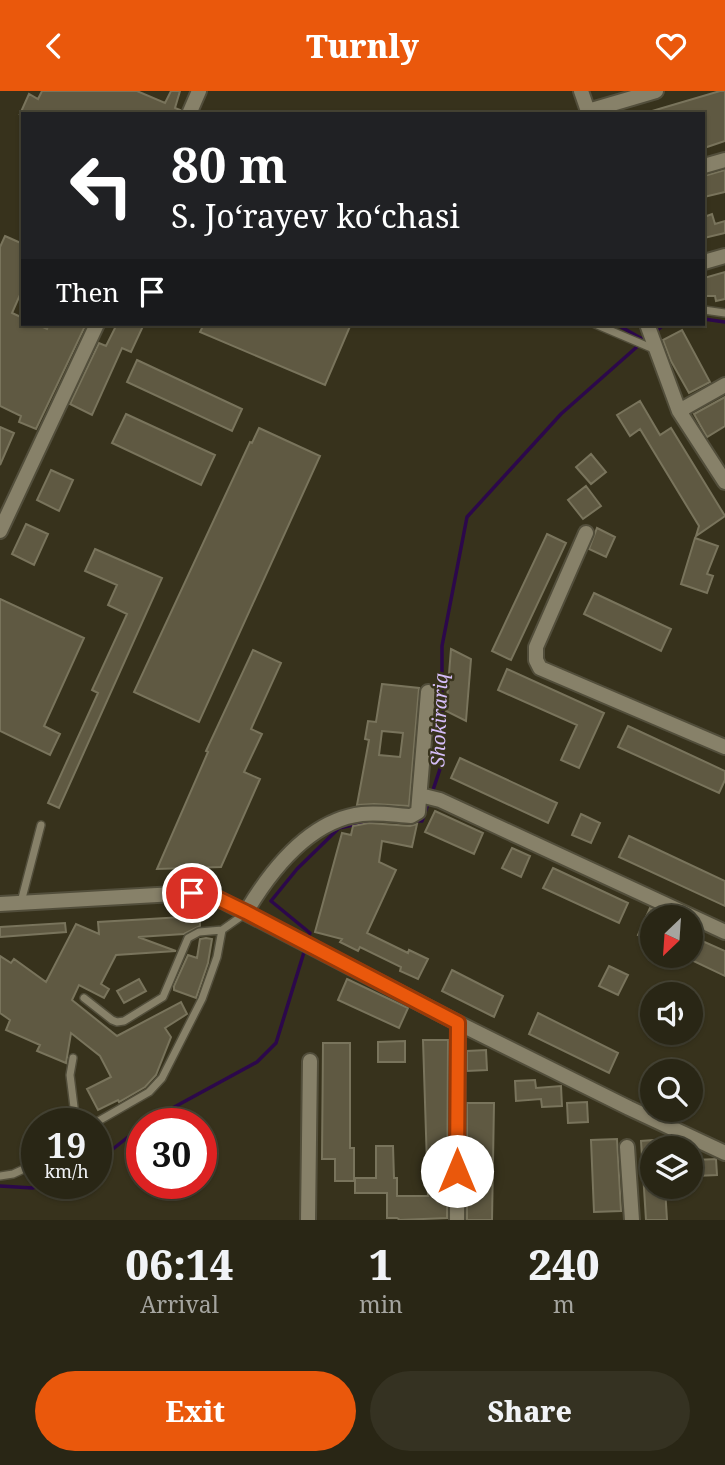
<!DOCTYPE html>
<meta charset="utf-8">
<style>
:root{--surface:#292615;--page:#353222;--text:#f1f3f6;--muted:#a5a5a0;--line:#454334;--accent:#ea580c}
body{margin:0;font-family:"Noto Serif",serif;background:var(--page);color:var(--text);height:100vh;display:flex;flex-direction:column;font-size:26px;white-space:nowrap}
*{box-sizing:border-box;margin:0}
p{font-size:23px;color:var(--muted)}
.icon{flex:none;width:38px;height:38px;fill:none;stroke:currentColor;stroke-width:2;stroke-linecap:round;stroke-linejoin:round}
.map{position:relative;height:1129px;overflow:hidden}
.drawer{display:flex;flex-direction:column;background:var(--surface);flex:1}
.drawer>*{flex:none}
.banner{position:absolute;left:21px;top:21px;width:684px;height:214px;border-radius:0px;box-shadow:0 2px 5px #0004,0 0 0 2px var(--line);background:#202124;color:#fff;overflow:hidden}
.needle{width:46px;rotate:205deg}
.tools{position:absolute;left:640px;top:814px;display:grid;gap:14px}
.tools a{display:grid;place-items:center;width:63px;height:63px;border-radius:50%;background:var(--surface);box-shadow:0 2px 5px #0004,0 0 0 2px var(--line);font-size:35px}
.speed{position:absolute;left:21px;top:1017px;display:flex;gap:14px;font-size:35px;font-weight:700;text-align:center}
.speed>*{display:grid;place-content:center;width:91px;height:91px;border-radius:50%;background:var(--surface);box-shadow:0 2px 5px #0004,0 0 0 2px var(--line);line-height:1}
.speed small{font-size:18px;font-weight:400}
.speed .limit{border:10px solid #d22;background:#fff;color:#111}
.pin{position:absolute;display:grid;place-items:center;width:60px;height:60px;color:#fff;margin:-30px;border:4px solid #fff;border-radius:50%;box-shadow:0 2px 7px #0007}
.me{position:absolute;width:77px;margin:-38px;rotate:0deg;stroke-linejoin:round;filter:drop-shadow(0 0 5px #0008)}
.turn{display:flex;align-items:center;gap:24px;height:147px;padding:0 35px;font-size:32px}
.turn .icon{width:91px;height:91px;stroke-width:2.5}
.turn b{display:block;font-size:49px;line-height:60px}
.then{display:flex;align-items:center;height:66px;padding:0 35px;background:#0003;gap:14px;font-size:26px}
.eta{display:flex;justify-content:space-evenly;align-items:center;height:119px;text-align:center}
.eta b{font-size:42px;font-weight:800;line-height:49px}
.primary-button{display:flex;gap:14px;margin-top:auto;padding:14px 35px}
.primary-button a{flex:1;height:80px;border-radius:42px;background:var(--accent);color:#fff;font-size:28px;font-weight:800;line-height:80px;text-align:center}
.primary-button a+a{background:var(--page);color:var(--text)}
header{display:flex;justify-content:space-between;align-items:center;height:91px;padding:0 35px;background:var(--accent);color:#fff;font-size:32px;font-weight:800}
.map>svg:first-child{display:block}
.lines{fill:none;stroke-linecap:round;stroke-linejoin:round}
.stream{stroke:#2c084b;stroke-width:3.5}
.building{fill:#5f5942;stroke:#79745c;stroke-width:2;fill-rule:evenodd}
.lane-casing{stroke:#524e3b;stroke-width:10}
.street-casing{stroke:#524e3b;stroke-width:18}
.lane{stroke:#878169;stroke-width:7}
.street{stroke:#878169;stroke-width:14}
.route-casing{stroke:#983908;stroke-width:18}
.route{stroke:#ea580c;stroke-width:12}
.labels{text-anchor:middle;stroke-width:5;stroke-linejoin:round;paint-order:stroke}
.water-label{font-size:19px;font-style:italic;fill:#d6bef9;stroke:#37321c}
</style>
<header><svg class="icon" aria-label="back" viewBox="0 0 24 24"><path d="M15 5l-7 7 7 7"/></svg>Turnly<svg class="icon" aria-label="heart" viewBox="0 0 24 24"><path d="M12 20l-8-8c-3-5 5-10 8-4 3-6 11-1 8 4z"/></svg></header>
<div class="map">
<svg width="725" height="1129" viewBox="0 0 725 1129">
<rect width="100%" height="100%" fill="#37321c"/>
<g class="lines">
<path class="stream" d="M704,228l21,3
M616,233l28,16
M653,242l12,-9
M432,702l10,-30v-117l25,-129 94,-103 78,-69
M413,729l9,1 7,-20
M307,850l3,-8 -39,-32 26,-32 42,-41 36,-8
M145,1032l112,-61 19,-19 29,-94
M96,1069l8,-4 38,-30
M0,1095l33,2 11,-5"/>
</g>
<path class="building" d="M42,0h95l28,12 6,-12h9l-5,17 5,2v4h-160l9,-20 9,5z
M720,0h5v50l-21,7v-34h-52v-3z
M725,79v22l-21,5v-21z
M712,123l3,10 10,-3v12l-21,5v-21z
M5,145l18,8v44l-11,25 11,5v6h13l11,5 2,-5h37l-50,105 -17,-7 2,-6 -21,-10v-159z
M725,181v27l-9,2 -1,-5h-11v-18z
M117,233h27l-13,28 -9,-4 -30,67 -22,-11 29,-61 7,3z
M204,233h147l-26,61 -125,-53z
M682,239l28,52 -21,11 -18,-32 -8,-21z
M137,269l105,49 -10,22 -105,-49z
M725,306v29l-18,11 -13,-23z
M640,310l20,34 11,-7 54,88 -29,20 3,-10 -59,-97 -10,7 -13,-21z
M126,323l89,41 -14,30 -89,-42z
M0,336l14,6 -14,32z
M259,337l61,28 -121,266 -65,-30 116,-250 2,1z
M591,363l15,18 -15,12 -15,-17z
M51,379l22,10 -14,31 -22,-11z
M586,395l15,20 -18,13 -15,-19z
M26,433l22,10 -14,31 -22,-11z
M597,437l18,9 -9,20 -17,-8z
M547,443l19,9 -55,117 -19,-9z
M695,447l23,8 -11,28 6,2 -6,17 -26,-9z
M95,458l67,29 -103,230 -11,-5 50,-110 -6,-3 35,-76 -19,-9 9,-20 -32,-14z
M594,502l77,36 -10,22 -77,-37z
M0,508l84,39 -40,88 16,8 -10,21 -50,-24z
M451,558l20,10 -5,62 -20,-10z
M253,559l28,13 -30,66 11,5 -18,38 16,7 -39,88 -64,2 51,-117 -2,-1z
M507,578l97,44 -25,55 -18,-8 16,-35 -79,-35z
M382,593l37,4 -10,118 -35,-2 -17,1 12,-65 -4,-1 3,-18 8,1zM382,640l21,2 -3,24 -21,-2z
M628,635l97,45v9l-6,13 -101,-46z
M460,667l97,45 -9,20 -97,-45z
M435,720l48,22 -9,21 -49,-22z
M581,723l19,9 -9,20 -19,-8z
M369,732l41,3 7,-2 -5,23 -30,-6 -3,21 17,8 -29,63 41,20 1,-3 19,9 -10,20 -18,-8 1,-4 -41,-20 -2,4 -18,-9 2,-3 -27,-7 27,-99 9,2 2,-9z
M629,745l96,45v25l-106,-49z
M512,757l18,8 -9,21 -19,-9z
M553,777l75,35 -9,20 -76,-35z
M650,817l3,1v33l-15,-7z
M200,825v10l-16,8 -46,3 38,14 -60,4 -15,29 8,5 -5,9 -25,-13 -7,15 45,36 64,-34 6,12 -22,14 6,9 -15,38 -11,12 -26,15 -1,-2 -20,10 -11,-21 24,-12 -11,-21 -29,-23 -5,30 -29,-12 3,-6 -34,-15 4,-10 -10,-7v-57l11,7 3,-4 32,23 30,-58 23,10 -1,-12z
M65,832l1,9 -66,5v-10z
M691,845l34,15v25l-44,-21h10z
M206,847l6,1 -4,24 -12,35 -22,-8v-4l14,-31 9,3 3,-19z
M609,875l19,9 -10,20 -19,-9z
M452,879l51,26 -9,21 -52,-26z
M139,888l7,12 -22,12 -7,-12z
M347,888l61,29 -9,20 -61,-28z
M538,922l80,40 -9,20 -80,-39z
M423,949h25l-1,178 -47,2 -3,-2h-10v-25h-32v-15h21v-32h17l1,32h3v18h31z
M405,950v21h-27v-20z
M323,952h27v105h4v33h-19v-22h-13z
M486,959l1,20 -20,1v-20z
M535,989l1,8 25,-2 1,20 -20,1 -1,-8 -25,2 -1,-20z
M587,1011l1,20 -20,1 -1,-20z
M467,1012h27l-2,117h-25z
M617,1048l4,72 -27,1 -3,-72z
M653,1049v48l12,-1 2,33h-21l-5,-79z
M716,1068l1,16 -21,1 -1,-16z"/>
<g class="lines">
<g class="lane-casing">
<path id="lane" d="M704,219l21,3
M595,233l61,26
M21,811l20,-77
M84,907l28,22 5,2 7,-1 39,-24 25,-59 11,-6 23,-2 24,-17
M73,967l-3,17 6,48
M95,1032l54,-31 13,-14 40,-79 15,-42 5,-27
M0,1085l13,-2 24,-11"/>
</g>
<g class="street-casing">
<path id="street" d="M581,0l8,23
M588,20l68,-20
M189,23l10,-23
M704,75l21,-6
M704,171l21,-6
M647,233l32,87 46,71
M679,320l46,-26
M0,440l97,-207
M586,442l-50,114v13l4,8 185,79
M420,704l20,5 285,132
M0,813l192,-11 23,4 243,126 171,85 96,45
M246,821c25,-42 64,-92 116,-98 16,-2 33,1 49,2l7,-4 10,-120
M627,1056l5,73
M308,1129l2,-159
M457,1129l1,-197"/>
</g>
<use href="#lane" class="lane"/>
<use href="#street" class="street"/>
</g>
<g class="lines">
<g class="route-casing">
<path id="route" d="M192,802l23,4 31,15 212,111 -1,148"/>
</g>
<use href="#route" class="route"/>
</g>
<g class="labels">
<g class="water-label">
<text transform="translate(439 629) rotate(-88)" y="7">Shokirariq</text>
</g>
</g>
</svg>
<div class="tools">
<a><svg class="needle" viewBox="-14 -14 28 28"><path d="M0-13l5 13h-10z" fill="#e53935"/><path d="M0 13l5-13h-10z" fill="#a5a5a0"/></svg></a>
<a><svg class="icon" aria-label="sound" viewBox="0 0 24 24"><path d="M4 9h4l5-4v14l-5-4H4zM17 9q2 3 0 6"/></svg></a>
<a><svg class="icon" aria-label="search" viewBox="0 0 24 24"><circle cx="10" cy="10" r="6"/><path d="M15 15l6 6"/></svg></a>
<a><svg class="icon" aria-label="layers" viewBox="0 0 24 24"><path d="M12 4l9 5-9 5-9-5zM3 14l9 5 9-5"/></svg></a>
</div>
<div class="speed"><div>19<small>km/h</small></div><div class="limit">30</div></div>
<div class="pin" style="left:192px;top:802px;background:#d93025"><svg class="icon" aria-label="arrive" viewBox="0 0 24 24"><path d="M6 21V4h12l-3 4 3 4H6"/></svg></div>
<svg class="me" style="left:457px;top:1080px" viewBox="-20 -20 40 40"><circle r="19" fill="#fff"/><path d="M0-13L10 11 0 6-10 11z" fill="#ea580c"/></svg>
<div class="banner">
<div class="turn"><svg class="icon" aria-label="left" viewBox="0 0 24 24"><path d="M17 20v-9H6M10 6l-5 5 5 5"/></svg><div><b>80 m</b>S. Joʻrayev koʻchasi</div></div>
<div class="then">Then<svg class="icon" aria-label="arrive" viewBox="0 0 24 24"><path d="M6 21V4h12l-3 4 3 4H6"/></svg></div>
</div>
</div>
<section class="drawer">
<div class="eta">
<div><b>06:14</b><p>Arrival</p></div>
<div><b>1</b><p>min</p></div>
<div><b>240</b><p>m</p></div>
</div>
<div class="primary-button"><a>Exit</a><a>Share</a></div>
</section>
